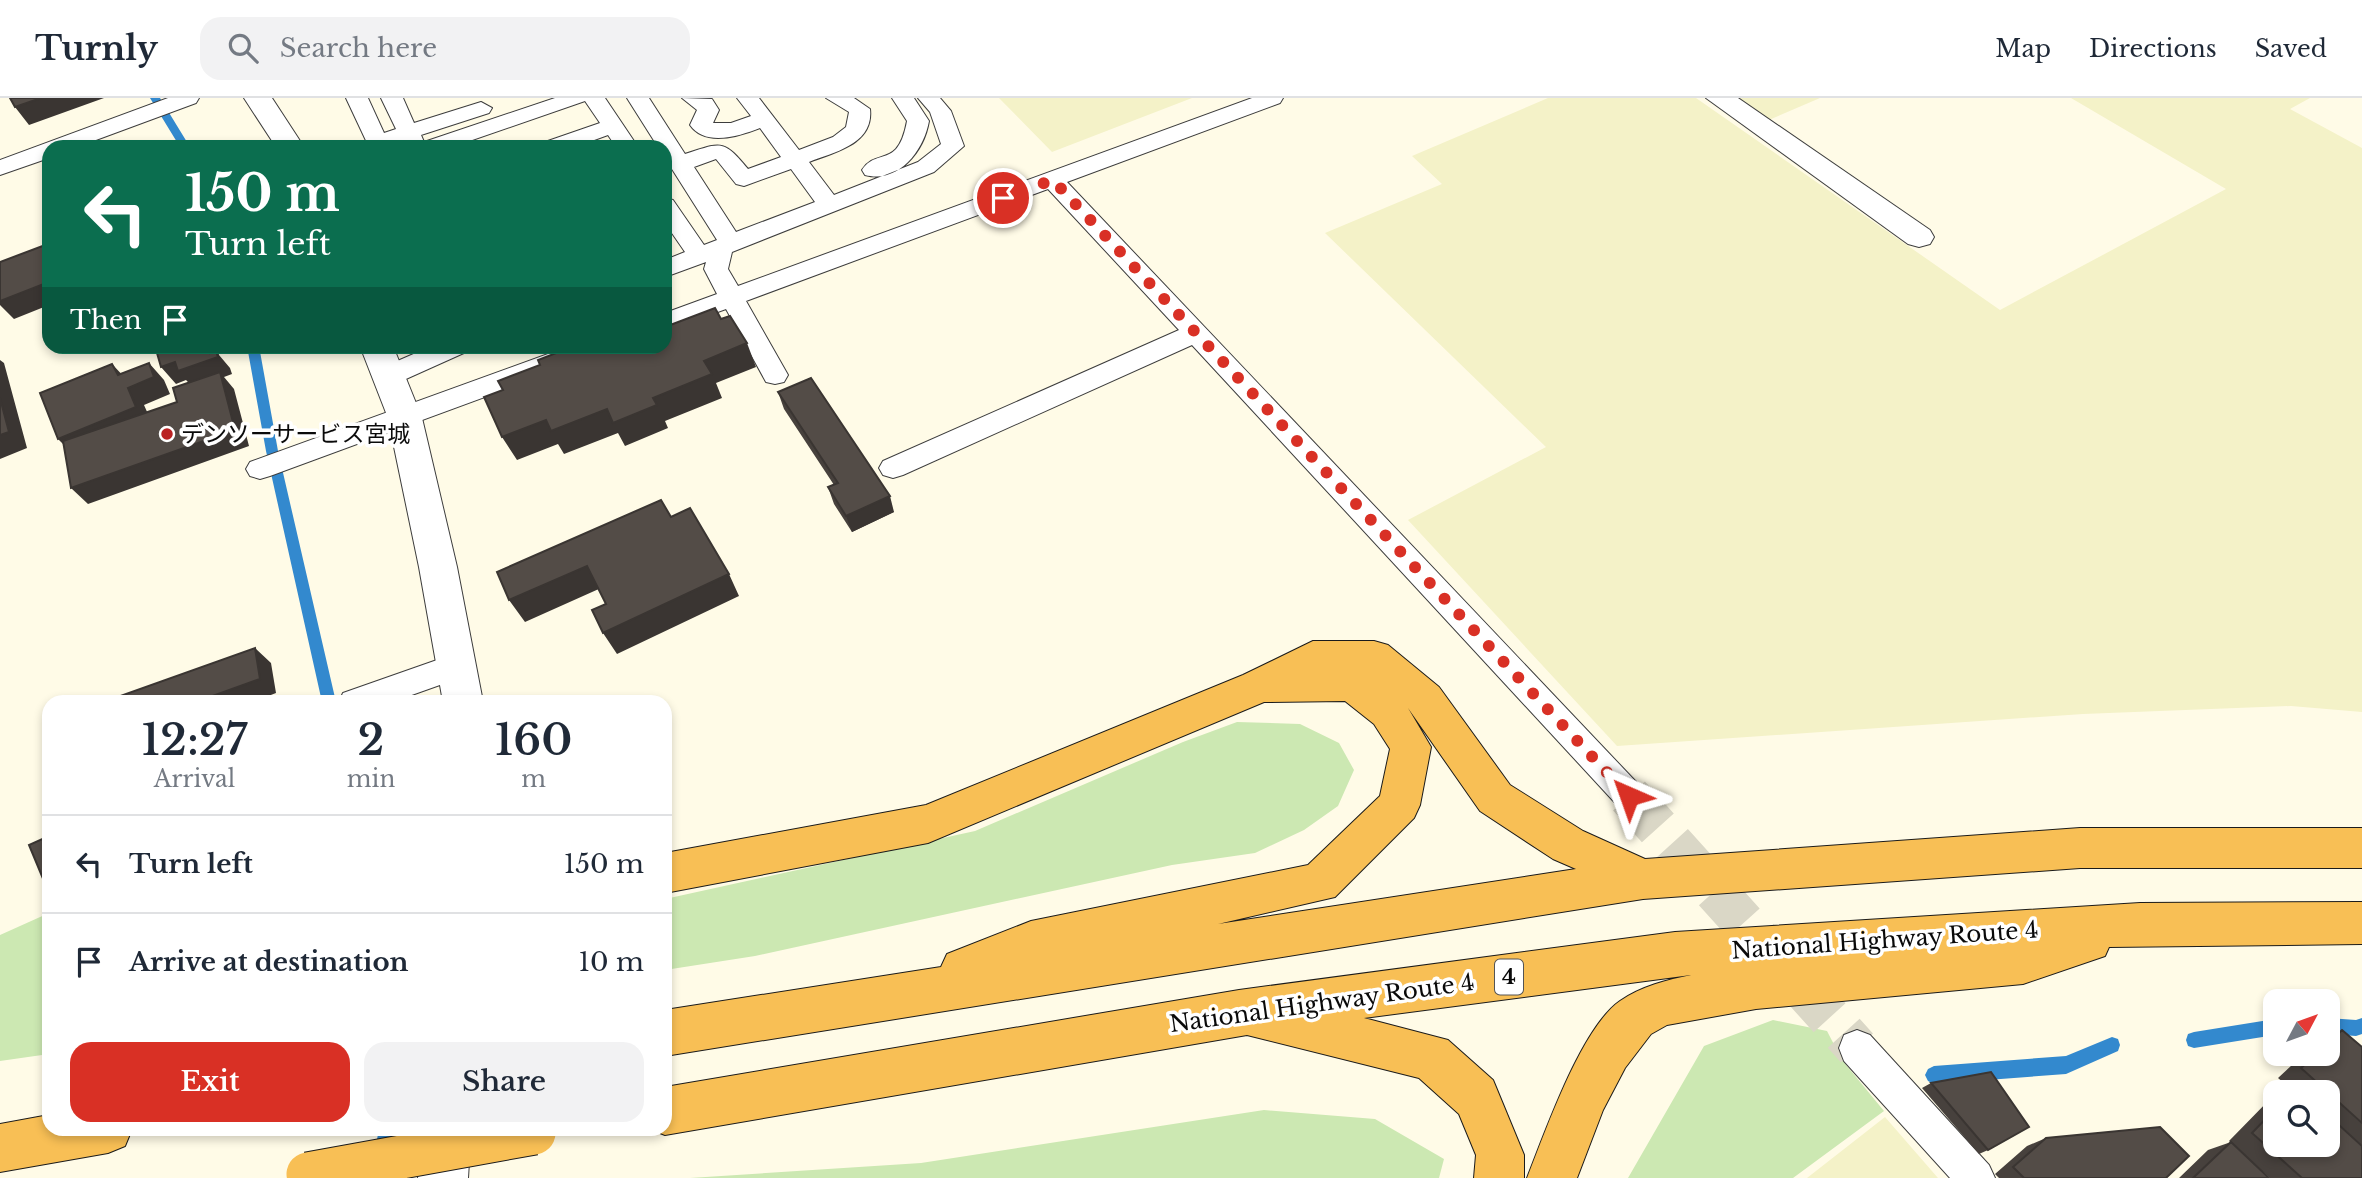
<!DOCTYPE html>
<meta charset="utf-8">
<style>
:root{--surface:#fff;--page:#f2f2f3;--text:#1f2937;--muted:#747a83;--line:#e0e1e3;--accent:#d93025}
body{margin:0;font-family:"Libre Baskerville","Noto Sans JP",serif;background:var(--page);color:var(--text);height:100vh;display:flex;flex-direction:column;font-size:26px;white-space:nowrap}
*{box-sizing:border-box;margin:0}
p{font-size:23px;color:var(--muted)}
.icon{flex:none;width:38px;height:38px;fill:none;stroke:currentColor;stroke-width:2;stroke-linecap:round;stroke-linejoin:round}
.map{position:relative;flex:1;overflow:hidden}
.drawer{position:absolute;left:42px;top:597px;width:630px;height:441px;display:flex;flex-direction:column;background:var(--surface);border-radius:21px;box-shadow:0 4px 10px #0003}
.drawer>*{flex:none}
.banner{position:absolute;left:42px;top:42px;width:630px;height:214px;border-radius:21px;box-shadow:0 4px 10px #0003;background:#0b6e4f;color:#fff;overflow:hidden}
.needle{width:46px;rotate:49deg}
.fabs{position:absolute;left:2263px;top:891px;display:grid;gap:14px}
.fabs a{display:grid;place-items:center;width:77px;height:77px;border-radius:14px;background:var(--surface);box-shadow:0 4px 10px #0003;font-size:35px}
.pin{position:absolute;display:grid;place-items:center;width:60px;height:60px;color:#fff;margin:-30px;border:4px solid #fff;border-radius:50%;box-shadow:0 2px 7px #0007}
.me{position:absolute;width:77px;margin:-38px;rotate:317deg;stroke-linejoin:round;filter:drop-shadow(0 0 5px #0008)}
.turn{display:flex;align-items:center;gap:24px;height:147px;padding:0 28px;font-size:32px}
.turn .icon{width:91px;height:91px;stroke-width:2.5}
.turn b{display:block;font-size:49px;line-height:60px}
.then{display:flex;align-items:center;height:66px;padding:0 28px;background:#0003;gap:14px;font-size:26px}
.eta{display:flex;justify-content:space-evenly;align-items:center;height:119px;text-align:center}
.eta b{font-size:42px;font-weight:600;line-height:49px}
.action{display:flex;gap:14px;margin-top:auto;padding:14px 28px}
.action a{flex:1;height:80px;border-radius:21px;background:var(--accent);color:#fff;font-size:28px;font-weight:600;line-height:80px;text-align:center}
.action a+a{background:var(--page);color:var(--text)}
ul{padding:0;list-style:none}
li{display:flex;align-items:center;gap:21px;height:98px;padding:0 28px;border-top:2px solid var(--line)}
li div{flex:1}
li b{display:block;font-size:26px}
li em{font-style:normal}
header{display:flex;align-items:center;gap:42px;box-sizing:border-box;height:98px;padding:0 35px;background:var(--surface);border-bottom:2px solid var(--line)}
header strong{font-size:33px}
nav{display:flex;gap:38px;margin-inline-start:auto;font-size:24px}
.search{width:490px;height:63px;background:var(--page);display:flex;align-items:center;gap:18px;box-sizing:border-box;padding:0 24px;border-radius:21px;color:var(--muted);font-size:26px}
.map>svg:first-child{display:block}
.farmland{fill:#f4f2c8}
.green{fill:#cce8b2}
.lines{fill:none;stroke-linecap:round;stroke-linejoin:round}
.stream{fill:#3389ce;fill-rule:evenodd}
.minor-tunnel{stroke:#dad7c6;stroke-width:43;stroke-dasharray:43 21;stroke-linecap:butt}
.service-casing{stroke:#3d3d3d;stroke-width:2}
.minor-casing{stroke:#3d3d3d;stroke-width:2}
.tertiary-casing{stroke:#3d3d3d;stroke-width:2}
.trunk-casing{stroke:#1b1b1b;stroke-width:2}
.service{fill:#fff;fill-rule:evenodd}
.minor{fill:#fff;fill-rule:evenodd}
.tertiary{fill:#fff;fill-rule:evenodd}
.trunk{fill:#f8bf55;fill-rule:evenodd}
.trunk-bridge-casing{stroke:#1b1b1b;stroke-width:45;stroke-linecap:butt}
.trunk-bridge{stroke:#f8bf55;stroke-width:43}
.wall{fill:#47413d}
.shaded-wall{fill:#3a3532}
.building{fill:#534c47;stroke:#3a3532;stroke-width:2}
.route{stroke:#d93025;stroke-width:12;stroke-dasharray:0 21.6}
.poi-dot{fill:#ba2223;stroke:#fff;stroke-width:2.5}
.labels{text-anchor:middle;stroke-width:7;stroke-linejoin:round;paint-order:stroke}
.shield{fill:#fff;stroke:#545454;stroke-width:2}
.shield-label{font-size:21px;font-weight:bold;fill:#0a0a0a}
.poi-label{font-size:23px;fill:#0a0a0a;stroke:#fff;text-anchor:start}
.street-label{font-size:23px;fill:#0a0a0a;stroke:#fff}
</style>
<header>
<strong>Turnly</strong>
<div class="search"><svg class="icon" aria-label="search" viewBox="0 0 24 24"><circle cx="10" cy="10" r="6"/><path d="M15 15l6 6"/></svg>Search here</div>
<nav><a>Map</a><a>Directions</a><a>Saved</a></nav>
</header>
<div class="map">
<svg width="2362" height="1080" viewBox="0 0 2362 1080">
<rect width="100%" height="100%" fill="#fffbe7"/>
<path class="farmland" d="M999,0h193l-140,54z
M1548,0h148l304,212 226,-121 -155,-91h239l-20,11 72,39v564l-71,-6 -208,8 -466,32 -209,-226 138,-73 -221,-214 117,-49 -30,-28z
M1737,0h83l-51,22z
M1885,1019l53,61h-131z"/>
<path class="green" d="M1237,624l63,2 39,19 15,27 -16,36 -34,24 -49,23 -83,12 -417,91 -90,14v-71l310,-68 208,-89z
M49,815v141l-49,7v-126z
M1773,922l54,11 15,29 42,51 -91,67h-165l76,-132z
M1264,1012l111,9 69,40 -5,19h-749l231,-15z"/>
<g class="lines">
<path class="stream" d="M150,0h10l30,49h-10z
M247,248h12l19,105 58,251h-14l-56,-251z
M2328,920l28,2 6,-2v16l-6,2 -28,-2z
M2275,921v16l-81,13 -6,-2 -2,-6 2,-6 6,-2z
M2112,939l6,2 2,6 -2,6 -52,23 -132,10 -6,-3 -3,-6 3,-6 6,-3 132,-10z
M379,1031h18l-8,32 -6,3 -6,-3 -3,-6z"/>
<path class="minor-tunnel" d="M1629,698l228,252"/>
<g class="service-casing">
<path id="service" d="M168,0h31l-3,5 -119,44h-28v11l-49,17v-15z
M346,0h22l16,35 12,-4 -15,-31h22l11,25 67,-21 11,6 -3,5 -68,22 3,7 131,-44h50l33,49h-22l-8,-12 -33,12h-33l3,-5 55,-19 -15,-22 -133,46h-48l-3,-5 -10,5h-22z
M627,0h22l36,56c37,-12 38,-15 63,15l33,-12 -21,-29c-20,8 -55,19 -70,-3l7,-15 -15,-12 30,1 7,11 -6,13h18l20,-7 -14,-18h22l40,52 34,-13 13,-10 3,-15 -23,-14h28l16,11c4,35 -35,43 -61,53l25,33 84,-33 23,-18 -11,-32 -12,-14h22l11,13 13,35 -30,26 -202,80 -4,17 10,17 514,-188h31l-3,5 -213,79 573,604 5,10 -5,10 -11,4 -11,-4 -426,-461 -289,130 -10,3 -10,-3 -4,-7 4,-7 296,-131 -131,-141 -302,112 42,74 -4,7 -9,2 -9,-2 -40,-73 -61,22v-18l52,-19 -13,-25 2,-7 -41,15v-17l20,-8 -20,-29v-25l8,2 31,45 13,-5 -52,-82v-11h-7zM716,61l20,25 8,2 47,-17 24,33 -79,30 -42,-65z
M892,0h22l15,23c-5,29 -30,63 -64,54l-3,-5c15,-23 36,0 45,-49z
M432,248h37l-3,6 -69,31 -9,2 -9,-2 -4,-7 4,-7z
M570,248h40l-3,6 -337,124 -10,3 -10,-3 -4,-7 4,-7z
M457,555l11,4 4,9 -4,9 -76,27h-53l4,-9z
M1857,932l13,5 119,130 6,13h-45l-106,-117 -5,-13 5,-13z"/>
</g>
<g class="minor-casing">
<path id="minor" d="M1706,0h32l192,132 4,7 -4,7 -11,3 -11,-3z"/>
</g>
<g class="tertiary-casing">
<path id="tertiary" d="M244,0h28l32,49h-28z
M360,248h33l29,72 35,149 26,135h-40l-24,-135 -31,-149z
M423,1031h48l-3,49h-50z"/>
</g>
<g class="trunk-casing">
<path id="trunk" d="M1313,543h61l14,4 51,42 71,98 73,46 62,28 435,-31h282v40h-282l-437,31 -978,157v-46l276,-43 6,-13 84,-33 277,-56 72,-69 10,-47 -16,-25 -29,-23 -81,1 -336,141 -263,50v-40l261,-48 317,-130zM1408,610l72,103 73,48 23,10 -358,55 117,-27 79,-79 6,-13 11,-58z
M2362,804v42l-253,3 -4,9 -82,28 -267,25 -89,16 -16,9 -26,34 -22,42 -26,68h-50c18,-45 54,-150 93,-177 22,-15 47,-21 71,-26l-327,43 84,22 45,40 31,75v23h-50l2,-23 -17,-41 -40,-36 -172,-43 -582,100 -15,-6h15v-42l574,-97 436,-58 465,-29z
M49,1017v14h83l-7,17 -17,7 -108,19v-48z"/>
</g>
<use href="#service" class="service"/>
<use href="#minor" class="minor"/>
<use href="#tertiary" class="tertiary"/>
<use href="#trunk" class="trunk"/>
<g class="trunk-bridge-casing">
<path id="trunk-bridge" d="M308,1076l226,-41"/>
</g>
<use href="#trunk-bridge" class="trunk-bridge"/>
</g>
<path class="wall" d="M778,294l116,120 -42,20 -18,-28 -6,-17 6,-2 -50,-76z
M2342,932l20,17v131h-92l-41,-37 44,-45 2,-1v49h53v-52h-45l8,-3 -13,-11 26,-24h24v-18z
M1931,985l57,67 -9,4 -57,-66z
M2046,1040l120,40h-167l-4,-4 32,-28z
M2231,1044l38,36h-90l29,-28z"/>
<path class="shaded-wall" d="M41,0h63l-75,27 -14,-18z
M49,184v23l-35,14 -14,-14v-4z
M747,245l9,24 -40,16 6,15 -57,23 3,7 -43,18 -7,-13 -54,21 -6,-10 -41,16 -15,-23 44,-17 61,-11 46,-11 51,-37z
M208,248h9l2,9 11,13 2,6 -8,3 10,12 15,57 -161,58 -17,-16 164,-58 -49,-50 -10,4 -15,-17 14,-5 35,-9z
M0,262l4,3 23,85 -27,11z
M149,265l15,17 6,14 -26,11 8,18 -77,33 -17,-17 60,-64 -6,-11 16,17z
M890,398l4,16 -42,20 -6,-16z
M587,468l14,22 -76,34 -16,-22z
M729,476l10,22 -122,58 -14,-21z
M255,550l16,15 5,30 -23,9h-57z"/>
<path class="building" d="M10,0h31l-26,9z
M48,146l1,38 -49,19v-39z
M715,210l6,11 9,-3 17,27 -43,18 8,13 -59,24 4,7 -44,18 -6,-14 -56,22 -5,-11 -44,17 -18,-40 19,-7 -5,-9 42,-16 -2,-5 36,-14h22l3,6 14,-6h52v-19z
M155,248h53l2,7 6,-2 2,6 -40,14 -3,-9 -14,5z
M149,265l5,14 -26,11 8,19 -78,32 -18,-46 72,-29 6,11z
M220,274l15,58 -164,58 -8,-47 114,-39 -4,-14z
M811,280l79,118 -44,20 -18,-29 10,-4 -60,-91z
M0,300l9,34 -9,3z
M661,402l10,17 19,-9 39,66 -126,59 -11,-23 14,-6 -19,-38 -78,34 -12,-28z
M255,550l5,31 -64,23h-86l-1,-2z
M49,738v57l-20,-48z
M2342,932l20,17v76l-61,-55 16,-14h11v-10z
M1991,974l38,55 -41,23 -57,-67z
M2296,989l5,5h-10z
M2275,1011v35h53v-29l34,31v32h-60l-50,-45z
M2160,1029l29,29 -23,22h-142l-11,-11 33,-29z
M2231,1044l38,36h-76z"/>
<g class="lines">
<path class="route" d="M1003,100l50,-18 576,616"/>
</g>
<circle class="poi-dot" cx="167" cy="336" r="7"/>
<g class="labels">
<rect class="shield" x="1495" y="861.5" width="28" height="35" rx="5"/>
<g class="shield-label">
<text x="1509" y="886">4</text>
</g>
<g class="poi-label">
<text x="181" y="344">デンソーサービス宮城</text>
</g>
<g class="street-label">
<text transform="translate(1885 842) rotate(-4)" y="8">National Highway Route 4</text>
<text transform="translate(1322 905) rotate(-8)" y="8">National Highway Route 4</text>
</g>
</g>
</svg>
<div class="fabs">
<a><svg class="needle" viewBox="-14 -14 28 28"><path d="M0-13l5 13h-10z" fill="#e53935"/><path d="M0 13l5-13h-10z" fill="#747a83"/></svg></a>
<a><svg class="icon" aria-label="search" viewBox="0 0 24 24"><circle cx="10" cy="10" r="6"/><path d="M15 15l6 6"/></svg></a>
</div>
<div class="pin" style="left:1003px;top:100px;background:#d93025"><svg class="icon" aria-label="arrive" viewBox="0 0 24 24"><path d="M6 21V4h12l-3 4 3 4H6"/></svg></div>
<svg class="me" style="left:1629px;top:698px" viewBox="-20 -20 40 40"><path d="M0-17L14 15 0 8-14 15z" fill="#d93025" stroke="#fff" stroke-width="4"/></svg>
<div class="banner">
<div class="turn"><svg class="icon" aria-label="left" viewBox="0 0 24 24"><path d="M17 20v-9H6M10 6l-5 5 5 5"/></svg><div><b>150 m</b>Turn left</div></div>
<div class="then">Then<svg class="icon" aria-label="arrive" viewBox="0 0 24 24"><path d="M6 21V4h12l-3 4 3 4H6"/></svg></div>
</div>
<section class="drawer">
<div class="eta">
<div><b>12:27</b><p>Arrival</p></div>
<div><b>2</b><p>min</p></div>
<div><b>160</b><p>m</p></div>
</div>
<ul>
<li><svg class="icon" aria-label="left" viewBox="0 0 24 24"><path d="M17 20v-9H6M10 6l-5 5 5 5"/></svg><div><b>Turn left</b></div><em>150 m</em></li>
<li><svg class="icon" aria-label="arrive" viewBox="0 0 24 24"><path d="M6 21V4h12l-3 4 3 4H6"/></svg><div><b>Arrive at destination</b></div><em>10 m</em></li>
</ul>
<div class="action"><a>Exit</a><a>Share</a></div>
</section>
</div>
